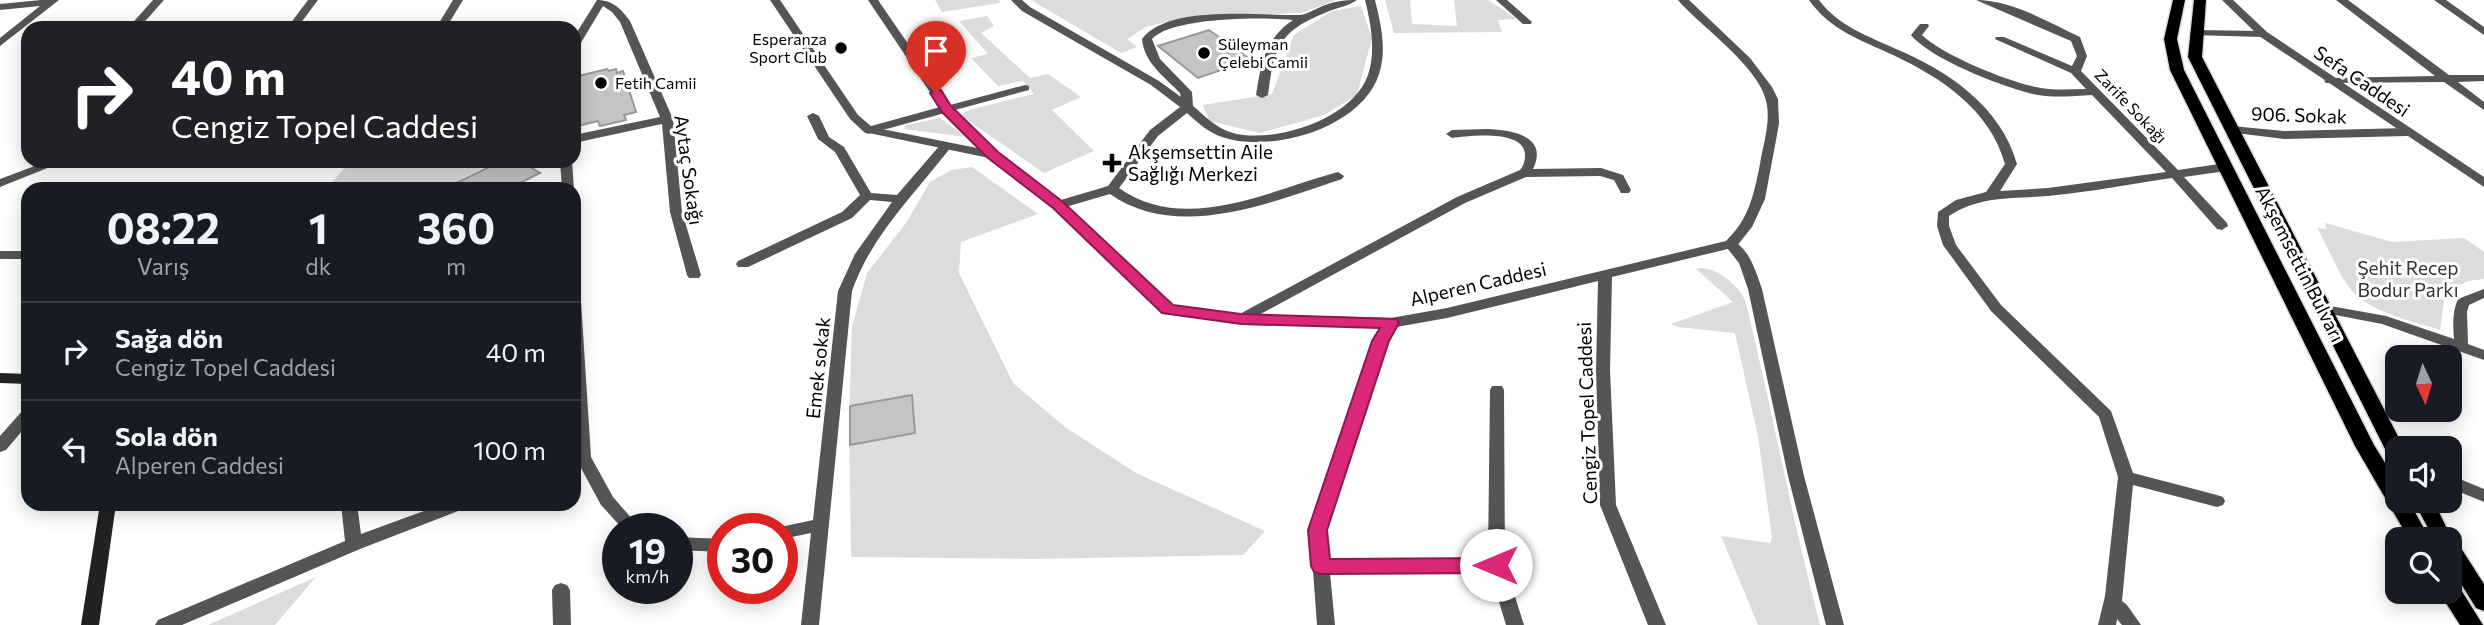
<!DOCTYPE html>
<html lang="tr">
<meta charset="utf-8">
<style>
:root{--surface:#171b24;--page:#242831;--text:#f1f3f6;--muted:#9ea1a6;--line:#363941}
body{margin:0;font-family:Commissioner,sans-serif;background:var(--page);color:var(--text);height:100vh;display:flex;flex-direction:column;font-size:26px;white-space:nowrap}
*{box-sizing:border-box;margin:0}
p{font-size:23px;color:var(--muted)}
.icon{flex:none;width:38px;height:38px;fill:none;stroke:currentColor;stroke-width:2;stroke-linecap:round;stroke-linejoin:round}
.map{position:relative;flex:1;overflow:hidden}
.side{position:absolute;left:21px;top:182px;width:560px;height:329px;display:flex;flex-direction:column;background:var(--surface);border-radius:21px;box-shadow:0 4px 18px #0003}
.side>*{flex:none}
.banner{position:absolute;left:21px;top:21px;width:560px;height:147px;border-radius:21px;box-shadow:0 4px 18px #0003;background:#202124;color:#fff;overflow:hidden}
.needle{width:46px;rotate:176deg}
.buttons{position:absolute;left:2385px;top:345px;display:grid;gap:14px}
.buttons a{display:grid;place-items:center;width:77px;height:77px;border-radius:14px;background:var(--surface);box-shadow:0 4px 18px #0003;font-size:35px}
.speed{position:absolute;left:602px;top:513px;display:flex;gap:14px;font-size:35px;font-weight:700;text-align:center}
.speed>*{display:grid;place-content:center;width:91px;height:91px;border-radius:50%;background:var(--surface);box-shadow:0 4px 18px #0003;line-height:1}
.speed small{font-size:18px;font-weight:400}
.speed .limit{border:10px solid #d22;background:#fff;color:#111}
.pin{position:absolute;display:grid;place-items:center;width:60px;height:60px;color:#fff;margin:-72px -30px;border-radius:50% 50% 50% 0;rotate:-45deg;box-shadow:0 0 7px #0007}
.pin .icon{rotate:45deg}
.me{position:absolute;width:77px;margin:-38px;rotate:270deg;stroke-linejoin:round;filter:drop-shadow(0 0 5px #0008)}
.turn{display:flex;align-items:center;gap:24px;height:147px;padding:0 35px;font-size:32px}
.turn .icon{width:91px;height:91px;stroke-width:2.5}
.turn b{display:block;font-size:49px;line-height:60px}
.eta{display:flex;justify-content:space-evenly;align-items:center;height:119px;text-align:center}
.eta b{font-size:42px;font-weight:700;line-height:49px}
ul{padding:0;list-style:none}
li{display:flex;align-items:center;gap:21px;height:98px;padding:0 35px;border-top:2px solid var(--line)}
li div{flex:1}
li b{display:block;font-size:26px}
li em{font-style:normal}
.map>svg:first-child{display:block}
.green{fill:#dcdcdc}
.building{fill:#c4c4c4;stroke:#999;stroke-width:2}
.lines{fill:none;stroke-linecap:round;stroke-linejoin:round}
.primary-casing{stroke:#dbdbdb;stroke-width:3}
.minor{fill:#555;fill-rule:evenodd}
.tertiary{fill:#555;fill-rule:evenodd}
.secondary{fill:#222;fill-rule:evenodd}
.primary{fill:#000;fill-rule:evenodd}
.route{fill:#db2777;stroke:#8e194d;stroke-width:2}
.poi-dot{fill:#000;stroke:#fff;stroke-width:2.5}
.labels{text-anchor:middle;stroke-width:6;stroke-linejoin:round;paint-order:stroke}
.far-poi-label{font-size:16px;fill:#000;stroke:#fff;text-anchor:start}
.far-street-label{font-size:16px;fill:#000;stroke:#fff}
.street-label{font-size:19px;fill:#000;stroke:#fff}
.poi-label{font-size:19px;fill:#000;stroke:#fff;text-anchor:start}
.park-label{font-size:19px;fill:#333;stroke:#fff}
</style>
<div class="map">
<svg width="2484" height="625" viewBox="0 0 2484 625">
<rect width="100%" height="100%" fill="#fff"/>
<path class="green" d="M935,0h64l1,3 -58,9z
M1031,0h305l-35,13 -118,5 -37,9 -19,12 10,8 -16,6z
M1385,0h25l2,24 45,2 -3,-26h34l29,19 -19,1 4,12 -108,1z
M1361,6l11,32 -15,57 -33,20 -64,18 -51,-12 -6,-16 69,-11 22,-59 38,-24z
M987,16l7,10 -13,7 49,45 18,-4 33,23 -29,13 42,41 -50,22 -81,-56v-4l9,-4 62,-15 -11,-13 -25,5 -27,-28 17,-4 -29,-33z
M940,118l26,19 -62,-8 2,-4z
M351,161h145l-37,19 16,9h-149z
M972,167l66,47 -77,28 -2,31 54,110 52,44 71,46 129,58 -22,24 -207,4 -185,-2 -2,-138 3,-92 15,-54 39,-50 24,-41 21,-12z
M2325,223l67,19 72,-4 20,14v27l-16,2 -23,11 -5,38c-27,-9 -64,-16 -85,-36 -15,-14 -27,-48 -38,-66l10,1z
M1700,268c18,0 40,18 46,35 26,107 46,215 74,322h-62l-37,-89 49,7 2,-6 -14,-101 -23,-103 -57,-6 -7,-3 62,-22 -37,-33z
M316,577l-41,48h-67z"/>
<path class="building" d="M1209,30l42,30 -53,18 -40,-32z
M607,69l2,2 7,-2 1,4 6,-2 13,41 -12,3 2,5 -26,6 -2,-5 -24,6v-50z
M510,161h10l20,12 -32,16h-64l55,-27 5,2z
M912,395l3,38 -65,12v-39z"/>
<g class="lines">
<g class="primary-casing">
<path id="primary" d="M2173,0h12l-8,39 7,31 190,375 24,39v16h10l22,39h-21l-54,-93 -185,-376 -6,-31z
M2194,0h12l-4,57 202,391h-6v14l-7,-2 -3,-5 -200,-398z
M2413,500h20l20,41 4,1 27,42v27l-8,-3 -26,-42v-27h-16z
M2450,582l8,3 25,40h-23l-21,-33h11z"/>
</g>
<path class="minor" d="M41,0h18l-59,46v-8l40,-32 -40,4v-6z
M153,0h11l-25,28h-11z
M308,0h10l-21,28h-10z
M453,0h10l-17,28h-10z
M597,0c16,0 24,9 33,21l43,98 9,93 19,63 -2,3h-10l-2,-3 -17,-63 -8,-88 -88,19v-8l86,-18 -40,-95 -8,-10 -9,-6 -24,40 -5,3v-12z
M868,0h10l72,105 75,-20 4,1v4l-74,20 42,42 2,3 -2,3h-8l-44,-45 -77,21 -4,-2v-4l76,-21z
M1011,0h11l8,7 129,74 22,16 -1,-4c-15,-16 -36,-30 -38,-54 26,-35 118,-23 158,-24 8,-1 17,-7 25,-10 11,-4 20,-5 32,-5 -8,6 -21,8 -30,12 -48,19 -53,35 -59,83l-6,3 -6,-3c5,-32 9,-56 37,-75 -29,-3 -121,-3 -141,19l8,20 32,33 1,14c12,10 24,23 40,27 42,11 120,-14 135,-58 8,-24 3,-51 -3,-75h10c6,24 12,50 4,74 -17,54 -108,80 -157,63 -13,-4 -25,-15 -35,-24l-29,23 -39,52c66,47 151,2 219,-16l6,4 -2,3c-70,23 -164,63 -232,15l-48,14h-8l-2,-3 2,-3 54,-16 42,-56 30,-23 -29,-22 -129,-74z
M1496,0h11l25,22 -1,2h-8z
M1809,0h10c19,26 49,36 77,49 53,22 105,58 121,115l-17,27 48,-3 118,-16 -74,-77c-18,1 -36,3 -54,0 -31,-6 -108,-36 -127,-60l9,-11h8l1,2 -7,9c20,20 87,47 114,52 17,4 34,2 50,2l-15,-16 -76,-34 1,-2h8l68,29 5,-10 -6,-15 -95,-41c36,0 72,22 104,37l7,19 -6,15 97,99 48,-7 6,4 -6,4 -42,6 43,46 1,3 -6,4 -5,-1 -45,-51c-41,6 -82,14 -124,18 -35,3 -68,-1 -99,20v10l7,19 45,60 110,106 22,62 84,22 6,2 2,4 -2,4 -6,2 -84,-22 -11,116 5,4 14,20h-19l-5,-6 -1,6h-18l7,-29 13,-119 -19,-60 -108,-106 -48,-66 -6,-19 1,-14 18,-12 30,-8 19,-28c-15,-54 -63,-86 -112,-109 -32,-15 -63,-25 -84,-55z
M2336,0h12l101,75h35v6l-26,1 26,20v8l-40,-28 -118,1 -2,-2 6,-3 105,-2z
M2434,0h12l38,27v8z
M2195,30l68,1 5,3 -5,3 -72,-2 -1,-2z
M813,113l6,3 10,21 15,10 27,46 26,2 44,-51 4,-1 6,4c-36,47 -79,87 -99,144l-33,334h-18l10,-92 -29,6v-11h-6l37,-8 25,-229 17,-37 37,-52 -22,-2 -18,18 -104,49h-10l-2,-3 2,-3 104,-49 18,-17 -25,-43 -17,-13 -11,-23z
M2232,126l52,5 123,-3 6,4 -6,4 -123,3 -56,-7 -2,-2z
M1488,129c24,1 61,7 45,40l68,-1 22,7 8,15 -2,3h-8l-7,-13 -14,-4 -74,1 -61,26 -219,119h-10l-2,-3 2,-3 221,-119 63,-27c4,-5 5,-9 5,-16 -2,-25 -56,-18 -73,-16l-6,-4 6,-4z
M48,161h17l-65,26v-8z
M560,161h12l2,28h-12z
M1731,240c18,7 25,32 31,49l42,187 40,149h-18l-38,-149 -40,-187 -9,-26 -15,-19z
M0,251h28v8h-28z
M2484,289v9l-15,7 -2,7 1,32 16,6v10l-102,-36 -57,-11 -7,-4 7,-4 61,11 68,23c-1,-14 -2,-27 4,-40z
M574,297l7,4 10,156 22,40 27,31h-18l-21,-23 -26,-48z
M1391,318l7,5 -11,18 -61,189 3,29 159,-1 2,-168 2,-4h10l2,4 1,175 19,60h-18l-16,-53 -160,1 5,52h-18l-7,-95 63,-189 13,-21z
M28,409v15l-22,26 -6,2v-16l23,-26z
M2450,475l34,14v13l-34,-14z
M341,504h16l4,30 82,-30h25l-2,4 -106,41 -178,76h-27l3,-5 187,-79z
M677,537l46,2v13l-46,-2z
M561,583l6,2 3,5 1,35h-18l-1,-35 3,-5z"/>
<path class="tertiary" d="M770,0h10l78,115 14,12 125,25 65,50 110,103 69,9 150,4 56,-10 279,-67c23,-22 28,-47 34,-77 3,-19 10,-39 7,-59 -5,-37 -65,-77 -89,-105h11l61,58 22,29 6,12 1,25 -14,75 -13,28 -16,20 -124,30 -2,93 6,135 50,120h-18l-48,-120 -4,-135 2,-89 -151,37 -56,10 -150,-4 -73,-11 -5,-1 -109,-104 -65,-50 -125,-26 -14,-13z
M2222,0h11l34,32 217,145v10l-225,-151z"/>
<path class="secondary" d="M0,373l28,1v10l-28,-1z
M100,504h16l-17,121h-18z"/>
<use href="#primary" class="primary"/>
</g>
<path class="route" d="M936,89l5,1 10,16 47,46 65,50 110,103 68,9 156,5 2,4 -10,18 -62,189 3,29 166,-1 7,2 3,5 -3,6 -7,2 -175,1 -7,-2 -3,-6 -3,-36 64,-189 8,-13 -139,-4 -79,-11 -109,-105 -65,-50 -46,-46 -12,-19z"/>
<g class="poi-dot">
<circle cx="841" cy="48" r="7"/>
<circle cx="1204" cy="53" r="7"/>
<circle cx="601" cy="83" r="7"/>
<path d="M1108.5 152.5h7v7h7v7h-7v7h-7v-7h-7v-7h7z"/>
</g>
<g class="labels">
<g class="far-poi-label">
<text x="827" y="45" text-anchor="end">Esperanza<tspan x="827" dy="18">Sport Club</tspan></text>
<text x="1218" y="50">Süleyman<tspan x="1218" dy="18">Çelebi Camii</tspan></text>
<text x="615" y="89">Fetih Camii</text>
</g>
<g class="far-street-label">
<text transform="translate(2131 106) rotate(46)" y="6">Zarife Sokağı</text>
</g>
<g class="street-label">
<text transform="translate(2362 81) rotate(34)" y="7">Sefa Caddesi</text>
<text transform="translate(2299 115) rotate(2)" y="7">906. Sokak</text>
<text transform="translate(689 170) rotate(82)" y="7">Aytaç Sokağı</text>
<text transform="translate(2300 264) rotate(63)" y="7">Akşemsettin Bulvarı</text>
<text transform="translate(1478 284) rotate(-13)" y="7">Alperen Caddesi</text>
<text transform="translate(818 368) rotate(-84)" y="7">Emek sokak</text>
<text transform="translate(1587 413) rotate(-92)" y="7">Cengiz Topel Caddesi</text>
</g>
<g class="poi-label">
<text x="1128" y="159">Akşemsettin Aile<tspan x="1128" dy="22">Sağlığı Merkezi</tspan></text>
</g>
<g class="park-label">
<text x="2408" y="275">Şehit Recep<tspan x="2408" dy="22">Bodur Parkı</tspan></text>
</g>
</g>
</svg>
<div class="buttons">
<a><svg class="needle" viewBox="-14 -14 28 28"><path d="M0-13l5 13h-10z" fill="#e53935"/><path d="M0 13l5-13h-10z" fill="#9ea1a6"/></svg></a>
<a><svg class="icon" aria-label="sound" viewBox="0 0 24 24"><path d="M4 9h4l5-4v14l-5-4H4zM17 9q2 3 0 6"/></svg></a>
<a><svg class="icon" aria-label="search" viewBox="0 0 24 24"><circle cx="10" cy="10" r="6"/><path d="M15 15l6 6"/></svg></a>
</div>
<div class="speed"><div>19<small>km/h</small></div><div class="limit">30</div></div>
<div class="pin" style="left:936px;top:93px;background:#d93025"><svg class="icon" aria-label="arrive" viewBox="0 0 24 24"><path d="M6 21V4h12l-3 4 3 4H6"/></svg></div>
<svg class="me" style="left:1496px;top:565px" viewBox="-20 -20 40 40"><circle r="19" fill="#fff"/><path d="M0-13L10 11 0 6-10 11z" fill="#db2777"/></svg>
<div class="banner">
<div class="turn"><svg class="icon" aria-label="right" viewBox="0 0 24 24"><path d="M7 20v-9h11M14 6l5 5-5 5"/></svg><div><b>40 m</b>Cengiz Topel Caddesi</div></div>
</div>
<section class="side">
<div class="eta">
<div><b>08:22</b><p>Varış</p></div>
<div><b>1</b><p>dk</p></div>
<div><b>360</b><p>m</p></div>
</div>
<ul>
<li><svg class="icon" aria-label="right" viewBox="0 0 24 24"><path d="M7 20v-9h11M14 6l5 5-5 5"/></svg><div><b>Sağa dön</b><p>Cengiz Topel Caddesi</p></div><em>40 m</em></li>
<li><svg class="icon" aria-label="left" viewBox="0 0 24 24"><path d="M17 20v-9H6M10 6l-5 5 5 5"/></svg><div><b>Sola dön</b><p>Alperen Caddesi</p></div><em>100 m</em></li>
</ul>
</section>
</div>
